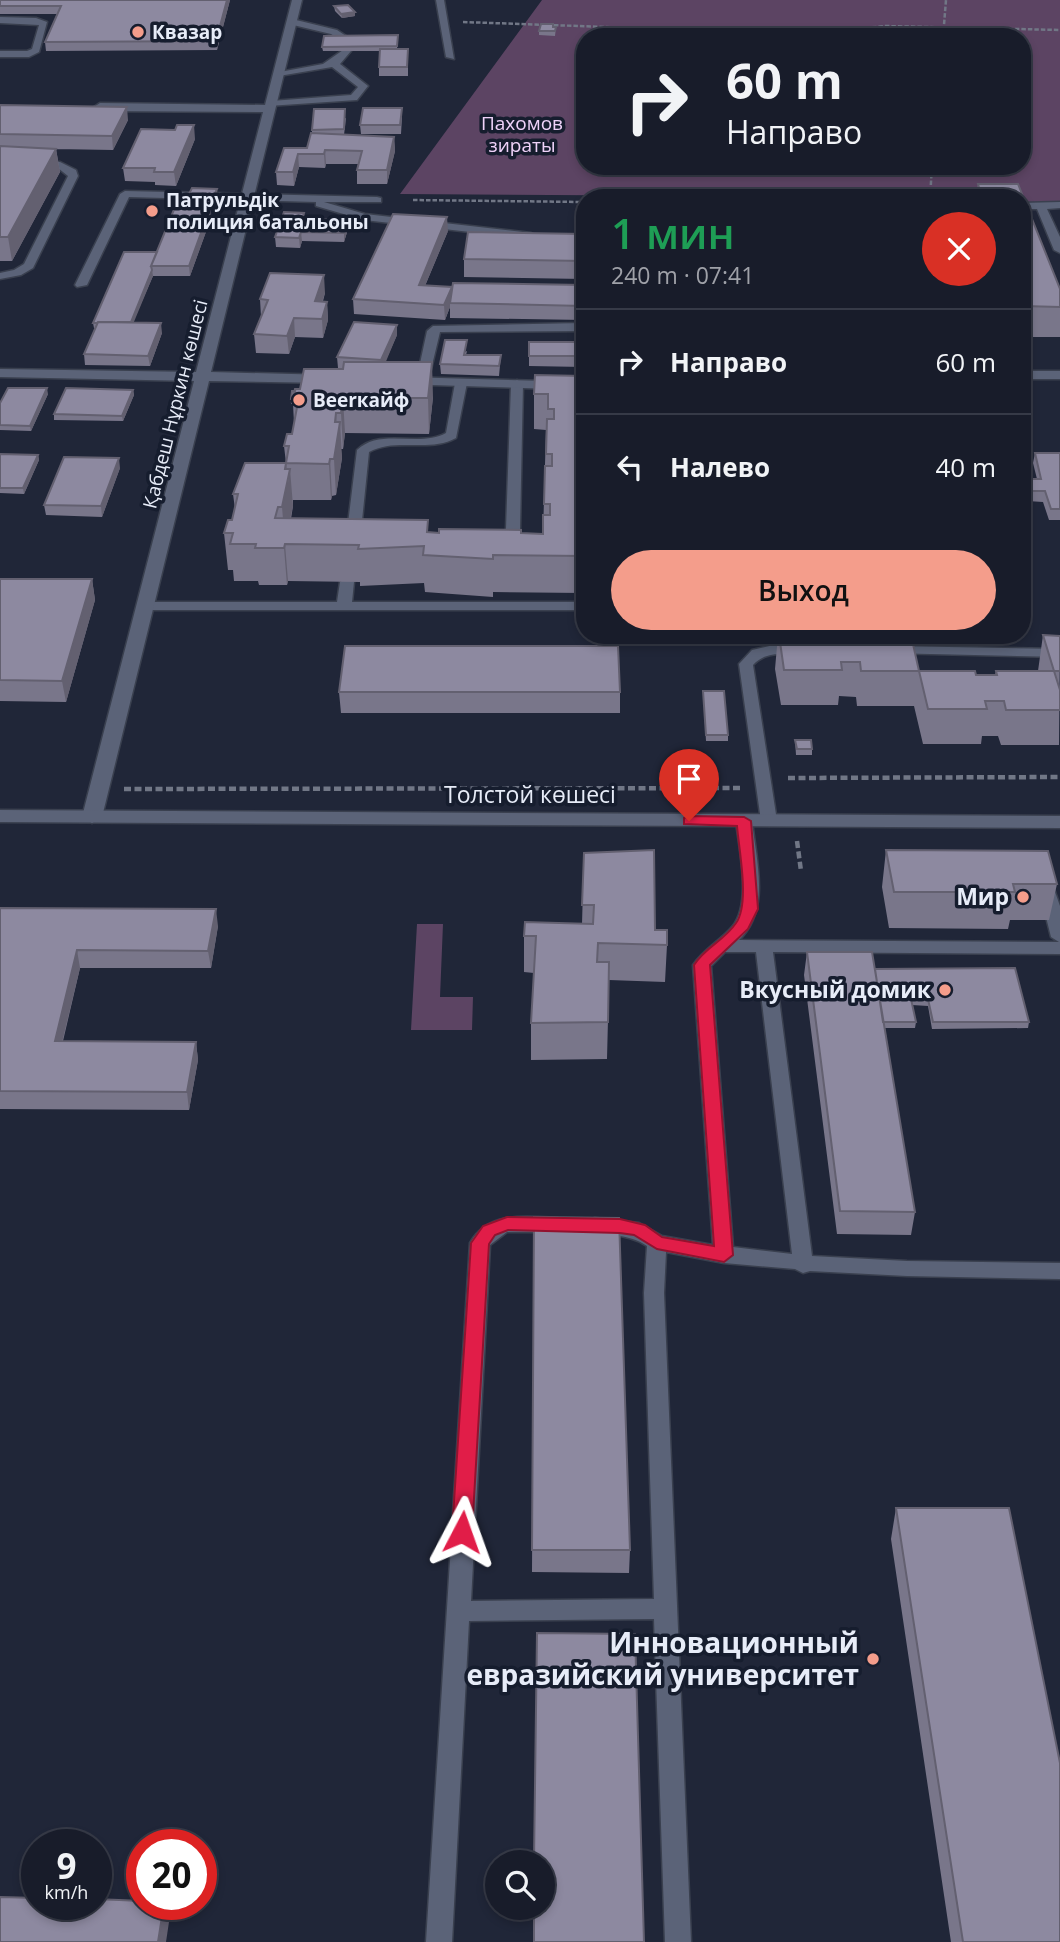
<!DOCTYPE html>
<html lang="ru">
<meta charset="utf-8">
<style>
:root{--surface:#181c2a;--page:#252936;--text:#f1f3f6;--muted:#9fa1a8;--line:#363a47;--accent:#f49d8b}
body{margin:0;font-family:"Open Sans",sans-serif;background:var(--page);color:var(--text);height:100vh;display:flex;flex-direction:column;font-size:26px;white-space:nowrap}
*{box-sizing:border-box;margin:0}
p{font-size:23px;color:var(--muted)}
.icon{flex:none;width:38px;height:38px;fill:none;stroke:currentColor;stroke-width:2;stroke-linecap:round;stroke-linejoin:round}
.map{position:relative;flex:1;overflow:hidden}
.sheet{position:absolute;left:576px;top:189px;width:455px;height:455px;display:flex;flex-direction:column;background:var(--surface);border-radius:28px;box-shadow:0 4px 10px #0003,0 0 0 2px var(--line)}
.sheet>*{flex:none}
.banner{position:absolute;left:576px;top:28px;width:455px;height:147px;border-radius:28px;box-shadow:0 4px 10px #0003,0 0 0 2px var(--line);background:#181c2a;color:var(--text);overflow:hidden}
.tools{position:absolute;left:485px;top:1850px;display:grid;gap:14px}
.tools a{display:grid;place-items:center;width:70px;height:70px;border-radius:50%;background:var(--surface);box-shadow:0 4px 10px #0003,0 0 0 2px var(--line);font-size:35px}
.speed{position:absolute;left:21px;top:1829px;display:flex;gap:14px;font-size:35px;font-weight:700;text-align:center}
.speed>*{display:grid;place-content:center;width:91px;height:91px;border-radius:50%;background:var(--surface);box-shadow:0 4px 10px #0003,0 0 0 2px var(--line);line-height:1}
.speed small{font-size:18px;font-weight:400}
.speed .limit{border:10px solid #d22;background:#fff;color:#111}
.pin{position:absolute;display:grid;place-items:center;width:60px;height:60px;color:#fff;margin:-72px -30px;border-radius:50% 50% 50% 0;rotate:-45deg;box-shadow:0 0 7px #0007}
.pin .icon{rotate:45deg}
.me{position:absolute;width:77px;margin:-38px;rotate:4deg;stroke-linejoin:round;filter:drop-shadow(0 0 5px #0008)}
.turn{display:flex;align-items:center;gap:24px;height:147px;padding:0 35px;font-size:32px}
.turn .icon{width:91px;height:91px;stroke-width:2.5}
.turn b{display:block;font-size:49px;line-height:60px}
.round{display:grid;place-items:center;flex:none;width:74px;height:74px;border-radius:37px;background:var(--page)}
.overview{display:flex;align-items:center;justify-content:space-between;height:119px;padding:0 35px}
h1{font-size:42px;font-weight:600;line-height:52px;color:#1e9e55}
.action{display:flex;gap:14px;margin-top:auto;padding:14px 35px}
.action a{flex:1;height:80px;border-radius:42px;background:var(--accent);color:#111;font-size:28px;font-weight:600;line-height:80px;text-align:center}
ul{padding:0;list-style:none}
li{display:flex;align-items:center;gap:21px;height:105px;padding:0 35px;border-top:2px solid var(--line)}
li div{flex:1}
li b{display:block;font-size:26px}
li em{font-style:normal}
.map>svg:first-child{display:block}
.green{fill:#5c4463;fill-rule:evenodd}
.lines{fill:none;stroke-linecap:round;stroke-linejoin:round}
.service-casing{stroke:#3a404f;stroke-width:3}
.minor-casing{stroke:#3a404f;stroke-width:3}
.secondary-casing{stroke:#3a404f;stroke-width:3}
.path-far1{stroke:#717786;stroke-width:2.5;stroke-dasharray:4.5 2;stroke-linecap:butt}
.path{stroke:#717786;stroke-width:4.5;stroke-dasharray:7 3.5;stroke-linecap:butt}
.service{fill:#5b6378;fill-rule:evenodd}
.minor{fill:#5b6378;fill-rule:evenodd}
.secondary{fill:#5b6378;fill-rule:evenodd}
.wall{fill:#79768a}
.shaded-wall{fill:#636070}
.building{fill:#8d89a0;stroke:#636070;stroke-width:2}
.route{fill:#e11d48;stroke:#92132f;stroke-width:2}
.poi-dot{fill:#f49d8b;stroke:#161d2e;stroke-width:2.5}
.labels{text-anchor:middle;stroke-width:7;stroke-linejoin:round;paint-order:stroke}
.far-poi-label{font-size:19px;font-weight:bold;fill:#e7ecf8;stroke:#161d2e;text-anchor:start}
.far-park-label{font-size:19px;fill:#efd2f9;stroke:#161d2e}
.far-street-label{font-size:19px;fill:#e7ecf8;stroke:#161d2e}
.street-label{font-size:23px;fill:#e7ecf8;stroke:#161d2e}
.poi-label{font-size:23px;font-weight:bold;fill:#e7ecf8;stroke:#161d2e;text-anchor:end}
.near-poi-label{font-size:28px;font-weight:bold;fill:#e7ecf8;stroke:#161d2e;text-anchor:end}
</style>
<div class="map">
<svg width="1060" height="1942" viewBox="0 0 1060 1942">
<rect width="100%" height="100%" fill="#202638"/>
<path class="green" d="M542,0h518v202h-38v-4l-622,-4zM584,37h438v129h-438z
M417,924h26l-3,73h33l-1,33h-61z"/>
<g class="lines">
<g class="service-casing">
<path id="service" d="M436,0h8l10,59 -8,-2z
M0,17l36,1 11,4 -8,30 -10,5h-29v-6h27l5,-2 7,-24 -39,-2z
M292,19l45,11 15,10 -8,2 -13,-8 -42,-10z
M346,48l5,3 -11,13 28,22 -11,14 -89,6 -2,-2 5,-3 80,-6 7,-8 -26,-20 -53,9 -5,-3 49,-9z
M0,160l60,2 16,8 2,6 -45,92 -12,7 -21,4v-6l14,-3 10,-6 44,-88 -10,-8 -58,-2z
M125,191l252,6 4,1v4h-57l41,12 166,19 5,3 -5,3 -167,-19 -48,-14v-4l-187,-5 -42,88 -10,2 -2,-2 45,-91z
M1060,202v6l-13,1 13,28v16l-6,-3 -17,-41h-15v-6z
M584,323v8l-144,1 -12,50 -6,4 -6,-4 11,-51 6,-5z
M1022,371h38v8h-38z
M461,379l6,4 -11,55c-27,15 -60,-1 -87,14l-9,88 -2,3h-10l-2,-3 11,-90c24,-23 62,-2 89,-17l9,-50z
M517,380l6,4 -3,145 -8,11 -17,5 -7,-4 18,-12 5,-145z
M347,578l7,4 -2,20h232v8h-439l-7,-4 7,-4h192l3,-20z
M778,644l23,1 7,4c-14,12 -36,-4 -55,16l24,156 -8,5 -8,-5 -22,-157 13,-14z
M892,646l168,3v8l-173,-4 -2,-3z
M744,816l8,5c4,39 19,88 -13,119l320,2 -8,-5 -11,-44 8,-5 6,1 6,17v48l-287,-2 39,304 95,5 153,2v16l-153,-3 -97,-5 -7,2 -8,-4 -71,-6 -58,-11 -2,41 27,649h-26l-11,-323 -185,2 -17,321h-26l44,-699c18,-32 56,-27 87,-25l7,2 3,5 -3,5 -7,2h-50l-17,13 -19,356 183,-2 -10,-306 3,-47c-19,-13 -38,-9 -59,-16l-3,-5 3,-5 7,-2 44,5 23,13 51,9 -20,-280c11,-16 27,-24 39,-38 20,-23 7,-78 4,-106zM725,952h31l36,302 -59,-7 -22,-281z"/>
</g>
<g class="minor-casing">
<path id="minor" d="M292,0h10l-91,372 119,3 7,4 -7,4 -121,-2 -107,436 -10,6 -10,-6 112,-436 -194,-4v-8l196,3 67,-260 -163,-1 -6,-4 6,-4 165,2z
M405,377l179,5v8l-184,-6v-6z"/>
</g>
<g class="secondary-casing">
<path id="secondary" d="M0,810l1060,6v12l-1060,-6z"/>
</g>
<path class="path-far1" d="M463,22l344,12 78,-8 175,4
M943,37l3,-37
M930,198l2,-32
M413,200l171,2"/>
<path class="path" d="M788,778l272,-1
M124,789l618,-1
M797,841l4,30"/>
<use href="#service" class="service"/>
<use href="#minor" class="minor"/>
<use href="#secondary" class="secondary"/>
</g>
<path class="wall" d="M0,0h230l-13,50 -171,1 -1,-9 12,-28h-57z
M334,6l21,6v4l-13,2 -7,-7z
M553,27h3l-1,9 -16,-1v-4z
M398,35l-1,14h11v27h-29v-25h-56l-1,-4z
M0,105l128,15 -15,30 -58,-1h1l4,23 -48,89h-12z
M402,117l-1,17h-40l-1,-9z
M346,118l-2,17 50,2 1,14 -8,33h-30v-14l1,-6h-32l-1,4 -26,-1 -5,19 -17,-1 -1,-13 31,-24 5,-14v-4z
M195,139l-19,47 -21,-1v-3l-30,-1 -2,-13z
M978,184h40l42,105v48h-38v-139h-46z
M187,198h31l-4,10 -26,-1z
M304,213l1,6 43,10 -4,13 -42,-1 -2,7 -24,-1 -1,-10z
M211,218l-21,58h-37l-20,46 29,11 -12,33 -65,-1 -1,-11 11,-26h-1l-1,-5 64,-71z
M448,231l-23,55 27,1 132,-2v35l-134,-2v-11l-5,13 -91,-6 -1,-15z
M584,234v45l-120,-2v-18z
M325,293l-2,8 4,1 1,18 -5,18 -28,-1 -6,17 -33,-1 -2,-19 7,-17 -1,-18z
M397,335l-12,27 48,35 -4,37 -84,-1 -2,16h-2l1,9 -6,37 -4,1 -1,4h-38v6l-2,13 137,13 115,2 3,-104 -12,-1v-35l50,-18v217l-91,-1v5l-68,-5 -1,-9 -64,3v-4l-72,-1 -1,4h-28l-1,-4h-24l-1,-11h-5l-4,-37 8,-13 3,-11 -2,-15 53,-31 -2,-17 8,-12 2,-11 -1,-19h-2v-5l9,-10 43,-20v-1h-5l-1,-11z
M529,342h55v25l-55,-1z
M467,351l-1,4h35l-2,21 -58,-2 -1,-10z
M133,390l1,5 -11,26 -69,-1v-6z
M48,394l-17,37 -31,-1v-27z
M1035,453h25v67h-11l-6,-18 -16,-1 2,8 -2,11h-5v-41h15l-4,-16z
M0,454l38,1 1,5 -15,34 -24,-1z
M120,468l-18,49 -56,-2 -2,-10z
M0,579h92l3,21 -29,102 -66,-1z
M778,635l76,2v-2l65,36 57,4h19l1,-4h42l5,-36 17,1 -1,109h-58l-3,-9h-16l-1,8h-58l-9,-38h-57l-1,-9 -17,-1 -1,9h-57l-6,-36z
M703,691l25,44v6h-22z
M339,692h281v21h-279z
M795,740l17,9v6h-16z
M886,850l171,34 -8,36h-39l-2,9 -119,-1 -7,-41z
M584,853l83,92 -2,37 -56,-2 -2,79 -76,1v-37l3,-50 -10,-1v-36l58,-12z
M0,908l218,18 -7,42h-131l-17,73 133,1 2,18 -9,50 -189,-1z
M807,952l68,17 154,53 -1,6 -96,1 -4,-23 -16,-1 4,17 -1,6h-30l30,184 -4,23 -74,-1 -33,-259z
M534,1217l96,333 -1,23 -97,-1z
M896,1508l164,434h-109l-60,-403z"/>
<path class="shaded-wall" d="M227,0h3l-13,50 -1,-9z
M355,12v4l-13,2 -1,-4z
M127,107l1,13 -15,30 -1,-14z
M194,125l1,14 -19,47 -2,-14z
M394,137l1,14 -8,33v-14z
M56,149l4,23 -48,89 -4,-24z
M325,150l1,14 -1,4 -1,-14z
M298,154l1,13 -5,19 -1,-14z
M217,189l1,9 -4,10 -1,-10z
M210,208l1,10 -21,58 -1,-10z
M447,217l1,14 -29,69v-15z
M348,220v9l-4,13v-9z
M301,232l1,9 -2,7 -1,-10z
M152,270l1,6 -22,53 -1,-5z
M324,275l1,18 -9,27 -1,-19z
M452,287l-1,16h-1v4l-5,13 -1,-15z
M327,302l1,18 -5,18 -1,-19z
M294,318l1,19 -6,17 -2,-18z
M161,323l1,10 -12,33 -2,-10z
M397,325v10l-15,36 -1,-11z
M432,362l1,35 -4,37 -1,-36z
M47,388l1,6 -17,37 -1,-5z
M133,390l1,5 -11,26 -1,-5z
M343,398l2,35 -2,16 -2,-36z
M336,413l1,23 3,-14 2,36 -6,37 -2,-36 1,-37z
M38,455l1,5 -15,34 -1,-6z
M119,458l1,10 -18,49 -1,-11z
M330,459l2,37 -1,4 -2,-36z
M286,463l2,20 2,-14 3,37 -8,37 -3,-36z
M285,544l3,37 -1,4 -3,-37z
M92,579l3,21 -29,102 -4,-21z
M216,909l2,17 -7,42 -3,-17z
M77,950l3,18 -22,91 -3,-18z
M196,1042l2,18 -9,50 -2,-18z
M164,1904h1l4,18 -3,20h-8z"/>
<path class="building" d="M0,0h227l-11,41 -171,1 16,-36h-61z
M348,5l7,7 -14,2 -7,-8z
M541,24h12v3h3l-1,4h-16z
M398,35l-1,11 -75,1 2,-11z
M380,49h28l-1,18h-28z
M0,105l127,2 -15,29 -112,-2z
M363,108h39l-2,17h-40z
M314,109h31l-1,20 -32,1z
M177,125h17l-20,47h-20l1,-4h-32l18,-39 34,1z
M311,133l83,4 -7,33h-30l5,-19 -37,-1 -1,4h-26l-5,18h-17l8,-24h23z
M0,146l56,3 -48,88h-8z
M978,184h40l42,105v18l-37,-1 -1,-108h-40z
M192,188l25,1 -4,9h-26z
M632,194l191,4h-191z
M175,207l35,1 -21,58h-38z
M284,212l20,1 -2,6 46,1 -4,13 -43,-1 -2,6 -24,-1z
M393,214l54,3 -28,68 33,2 -8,18 -91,-6z
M468,232l116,2v27l-120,-2z
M124,252h33l-6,14 1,4 -21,52h-33l-1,1h-4z
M270,273l54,2 -9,26 12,1 -5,17 -28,-1 -7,18 -33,-2 14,-34 -8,-1z
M453,283l131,2v21l-134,-3z
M98,322l63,1 -13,33 -64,-2z
M354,322l43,3 -16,35 -44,-3z
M445,340h22l-3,15h37l-2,11 -59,-2z
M529,342h55v14h-55z
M344,362h88l-4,36h-85l-2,15h-5l-1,9h5l-6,37h-4l-1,5 -43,-1 -1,6h5l-8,38h-4l-3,11 153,2 -1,12 12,1v-4l82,1v3l22,1v-19h7v-11h-6l1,-38h7v-12h-6l1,-35h7v-10h-6v-15h-14l1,-19 49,1v180l-91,-1v4l-70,-4 1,-9 -66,3 1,-4 -74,-1 -1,4h-29l1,-4h-26l3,-11h-9l4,-13h4l6,-26h-5l12,-31h41l3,-17h-5l3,-12h5l6,-32h-6l3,-13h5l4,-20h39z
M8,388h39l-17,38 -30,-1v-22z
M66,388l67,2 -11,26 -68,-2z
M292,391h3l-2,8h-2z
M1035,453h25v56h-9l-6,-18h-21l5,18h-7v-30h19z
M0,454l38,1 -15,33h-23z
M64,457l55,1 -18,48 -57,-1z
M0,579h92l-30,102 -62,-1z
M779,635l76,3v-3h56l8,36h-58l-1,-9h-19l1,8h-58z
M1043,635l17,1v35h-6z
M345,646h273l2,46h-281z
M919,671h56l1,4h21l-1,-4h58l6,19v20h-54l-2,-9h-19l2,8h-59z
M703,691h21l4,44h-22z
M795,740h16l1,9h-15z
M654,850l1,80h12v15l-69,-2 -1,19h12l-1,60 -77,1 5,-87h-12l1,-14 68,2 1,-19h-12l2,-52z
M886,850l162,1 9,33h-44l2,8h-121z
M0,908l216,1 -8,42 -131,-1 -22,91 141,1 -9,50 -187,-1z
M807,952h65l43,260 -75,-1z
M1015,968l14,54h-96l-5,-23h-17l5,23h-33l-8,-53z
M534,1217l85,1 11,332h-98z
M896,1508h113l51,255v179h-97z
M537,1633l98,1 9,308h-110v-34h8v-46h-8z
M0,1897l37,1v6h59v-5l46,2v3h22l-6,38h-158z"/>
<path class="route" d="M689,816l55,1 7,4 7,88 -10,20 -38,36 23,290 -9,7 -67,-13 -23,-14 -14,-2 -112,-3 -13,5 -6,9 -17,288 -3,6 -7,3 -7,-3 -3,-6 19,-289 12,-17 24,-9 113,2 25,6 17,12 52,9 -20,-281c11,-18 30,-24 42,-42 14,-20 3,-72 1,-97l-53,-2v-6z"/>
<g class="poi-dot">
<circle cx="138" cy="32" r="7"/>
<circle cx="152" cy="211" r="7"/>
<circle cx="299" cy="400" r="7"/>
<circle cx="1023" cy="897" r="7"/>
<circle cx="945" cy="990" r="7"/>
<circle cx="873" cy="1659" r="7"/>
</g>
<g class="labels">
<g class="far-poi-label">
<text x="152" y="39">Квазар</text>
<text x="166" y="207">Патрульдік<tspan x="166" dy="22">полиция батальоны</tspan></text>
<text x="313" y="407">Beerкайф</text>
</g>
<g class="far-park-label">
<text x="522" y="130">Пахомов<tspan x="522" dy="22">зираты</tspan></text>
</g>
<g class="far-street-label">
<text transform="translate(175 404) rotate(-76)" y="7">Қабдеш Нұркин көшесі</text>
</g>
<g class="street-label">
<text x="530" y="803">Толстой көшесі</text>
</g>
<g class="poi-label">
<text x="1009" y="905">Мир</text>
<text x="931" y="998">Вкусный домик</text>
</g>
<g class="near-poi-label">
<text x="859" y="1653">Инновационный<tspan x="859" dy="32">евразийский университет</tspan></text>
</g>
</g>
</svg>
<div class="tools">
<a><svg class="icon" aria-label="search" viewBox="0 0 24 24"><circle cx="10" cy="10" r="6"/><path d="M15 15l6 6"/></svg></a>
</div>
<div class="speed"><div>9<small>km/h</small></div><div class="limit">20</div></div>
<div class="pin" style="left:689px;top:821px;background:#d93025"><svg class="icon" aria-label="arrive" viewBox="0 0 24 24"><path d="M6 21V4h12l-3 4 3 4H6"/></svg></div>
<svg class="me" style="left:462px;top:1532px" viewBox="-20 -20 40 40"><path d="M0-17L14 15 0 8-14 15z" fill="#e11d48" stroke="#fff" stroke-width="4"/></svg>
<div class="banner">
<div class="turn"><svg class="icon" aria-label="right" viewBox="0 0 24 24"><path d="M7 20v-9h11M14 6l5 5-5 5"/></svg><div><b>60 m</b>Направо</div></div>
</div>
<section class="sheet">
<div class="overview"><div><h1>1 мин</h1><p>240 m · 07:41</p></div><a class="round" style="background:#d93025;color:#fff"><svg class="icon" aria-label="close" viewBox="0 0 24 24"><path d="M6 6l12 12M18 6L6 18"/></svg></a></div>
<ul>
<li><svg class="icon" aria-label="right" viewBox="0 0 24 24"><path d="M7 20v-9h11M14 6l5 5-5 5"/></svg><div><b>Направо</b></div><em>60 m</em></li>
<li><svg class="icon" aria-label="left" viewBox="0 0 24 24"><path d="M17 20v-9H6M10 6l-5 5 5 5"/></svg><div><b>Налево</b></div><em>40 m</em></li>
</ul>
<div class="action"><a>Выход</a></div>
</section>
</div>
